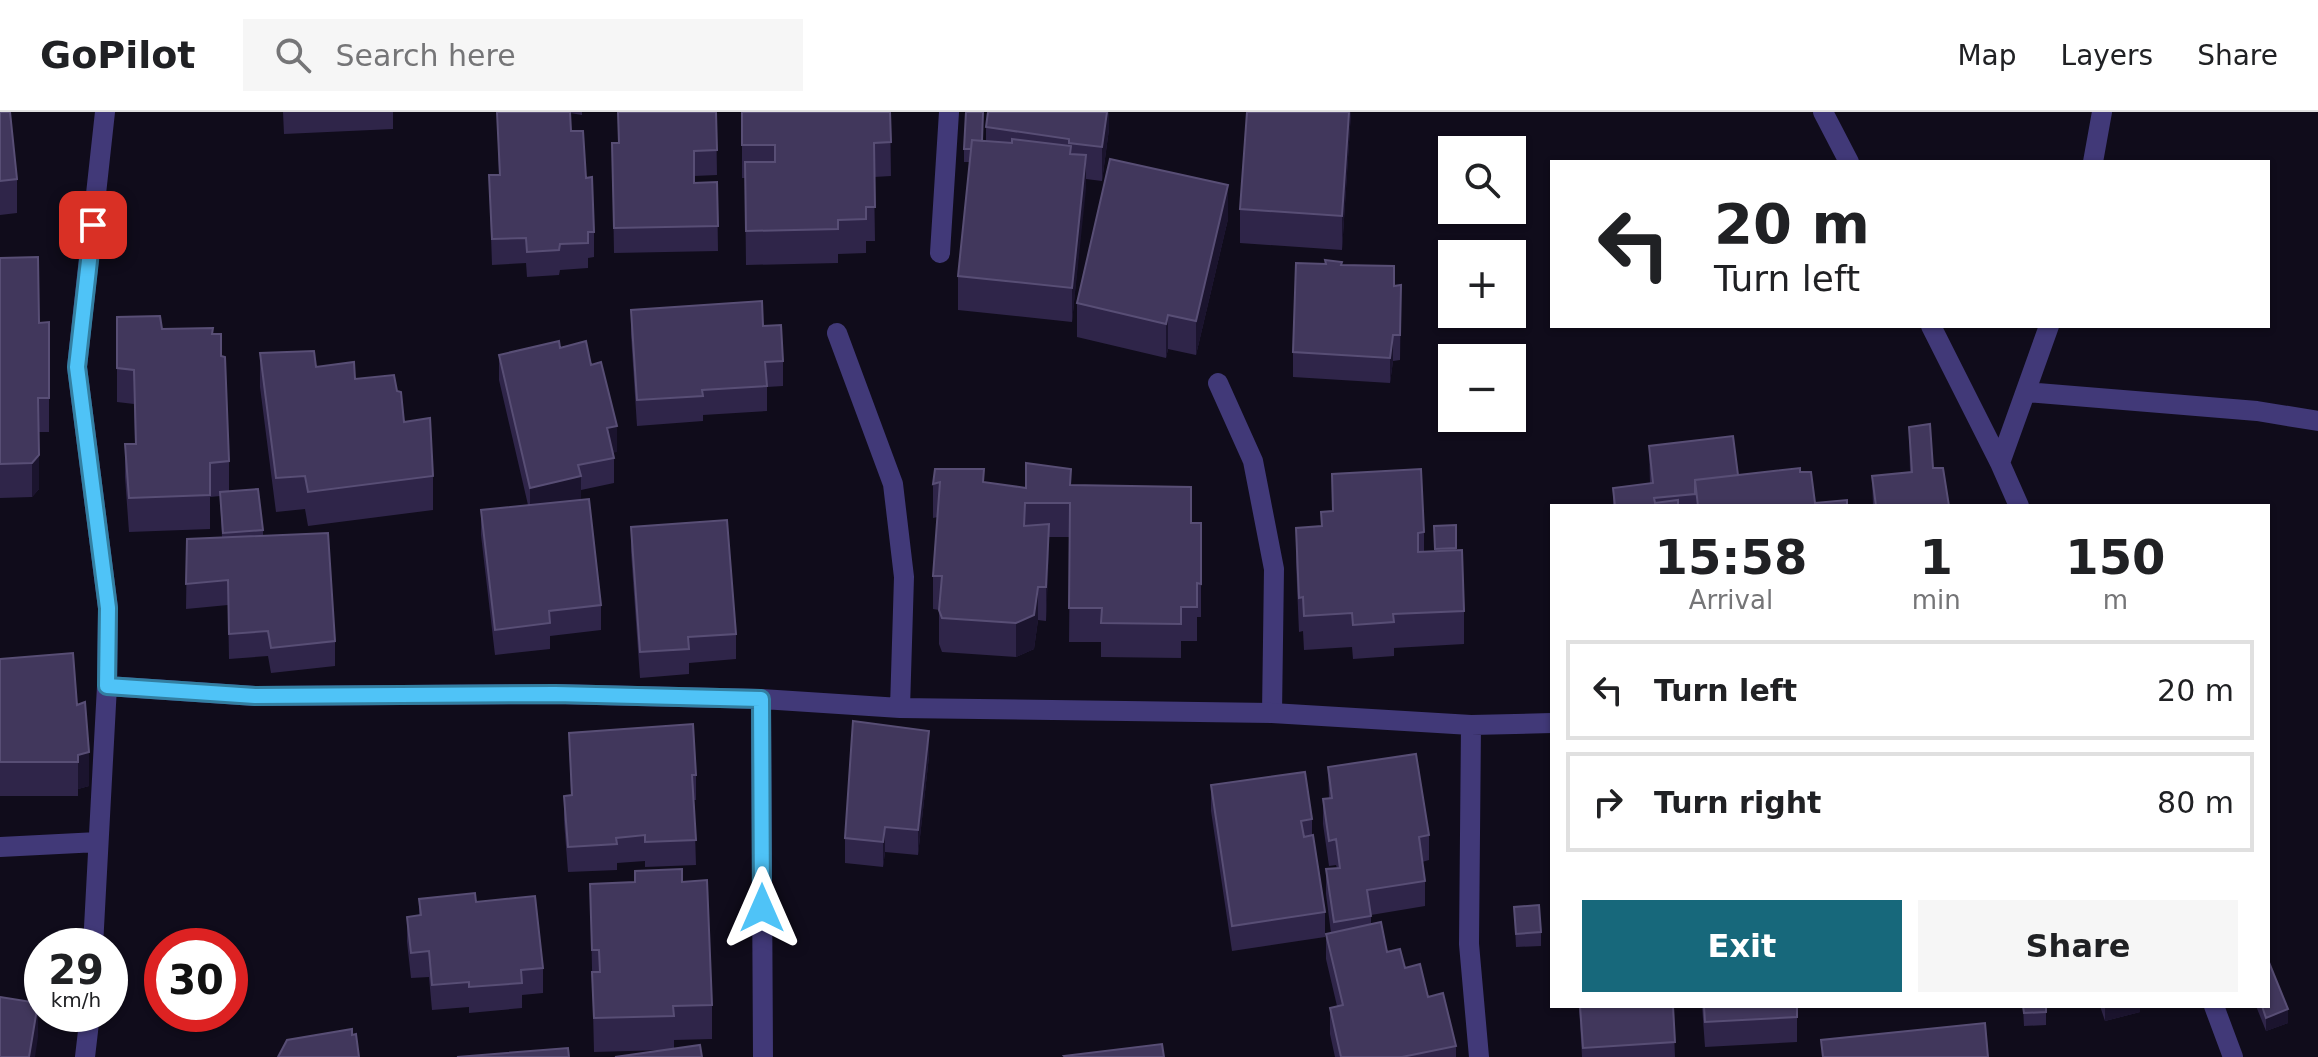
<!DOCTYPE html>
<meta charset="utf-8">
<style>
:root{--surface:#fff;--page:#f6f6f6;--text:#202124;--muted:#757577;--line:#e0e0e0;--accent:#17687b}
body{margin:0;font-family:"DejaVu Sans",sans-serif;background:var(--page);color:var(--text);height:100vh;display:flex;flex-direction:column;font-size:30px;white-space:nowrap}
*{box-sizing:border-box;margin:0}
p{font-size:26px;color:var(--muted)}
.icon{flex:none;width:44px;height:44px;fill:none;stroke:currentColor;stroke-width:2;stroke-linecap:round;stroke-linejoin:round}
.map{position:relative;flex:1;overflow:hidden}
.drawer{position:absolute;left:1550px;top:392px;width:720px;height:504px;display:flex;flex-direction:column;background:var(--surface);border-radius:0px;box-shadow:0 2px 6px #0004}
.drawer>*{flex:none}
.guide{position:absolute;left:1550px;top:48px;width:720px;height:168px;border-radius:0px;box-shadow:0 2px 6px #0004;background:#fff;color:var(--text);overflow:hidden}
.fabs{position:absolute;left:1438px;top:24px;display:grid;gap:16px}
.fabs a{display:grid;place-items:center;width:88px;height:88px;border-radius:0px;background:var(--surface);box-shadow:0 2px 6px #0004;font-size:40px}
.speed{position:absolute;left:24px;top:816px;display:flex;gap:16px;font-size:40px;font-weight:700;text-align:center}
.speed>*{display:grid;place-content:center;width:104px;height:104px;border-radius:50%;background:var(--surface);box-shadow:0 2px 6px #0004;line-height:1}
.speed small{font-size:20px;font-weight:400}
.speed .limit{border:12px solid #d22;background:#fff;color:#111}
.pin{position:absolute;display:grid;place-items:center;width:68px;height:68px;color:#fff;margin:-34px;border-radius:16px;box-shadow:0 4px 12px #0006}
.me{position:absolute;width:88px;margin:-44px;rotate:0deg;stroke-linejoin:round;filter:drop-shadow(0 0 6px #0008)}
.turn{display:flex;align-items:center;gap:28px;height:168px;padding:0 32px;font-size:36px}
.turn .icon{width:104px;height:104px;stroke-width:2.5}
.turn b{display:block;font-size:56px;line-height:68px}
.eta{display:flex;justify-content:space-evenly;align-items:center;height:136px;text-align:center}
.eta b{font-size:48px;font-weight:700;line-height:56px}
.button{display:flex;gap:16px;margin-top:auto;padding:16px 32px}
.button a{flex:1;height:92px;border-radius:0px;background:var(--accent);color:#fff;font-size:32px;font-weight:700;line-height:92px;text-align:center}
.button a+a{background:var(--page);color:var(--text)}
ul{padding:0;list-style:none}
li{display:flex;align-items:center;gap:24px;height:100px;margin:0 16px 12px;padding:0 16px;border:4px solid var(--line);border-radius:0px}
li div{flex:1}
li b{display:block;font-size:30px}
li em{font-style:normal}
header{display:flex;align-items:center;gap:48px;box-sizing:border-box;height:112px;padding:0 40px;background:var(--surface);border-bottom:2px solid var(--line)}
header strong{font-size:38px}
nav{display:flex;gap:44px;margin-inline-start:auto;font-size:28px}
.search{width:560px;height:72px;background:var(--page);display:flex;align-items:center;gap:20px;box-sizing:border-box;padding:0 28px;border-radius:0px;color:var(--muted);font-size:30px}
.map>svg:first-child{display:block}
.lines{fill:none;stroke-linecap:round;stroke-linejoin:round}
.lane{stroke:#413978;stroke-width:20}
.street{stroke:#413978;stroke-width:20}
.wall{fill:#2f2549}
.shaded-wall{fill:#1b142e}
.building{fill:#41375c;stroke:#584e75;stroke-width:2}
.route-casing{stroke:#337fa1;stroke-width:20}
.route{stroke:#4fc3f7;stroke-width:14}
</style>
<header>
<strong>GoPilot</strong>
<div class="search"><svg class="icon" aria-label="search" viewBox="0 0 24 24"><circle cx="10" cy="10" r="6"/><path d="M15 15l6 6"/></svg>Search here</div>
<nav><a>Map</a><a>Layers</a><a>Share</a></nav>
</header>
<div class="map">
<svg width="2318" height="945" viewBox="0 0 2318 945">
<rect width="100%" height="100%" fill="#100c1b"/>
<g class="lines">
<path class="lane" d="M940,141l9,-141
M1218,271l35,78 21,108 -2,144"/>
<path class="street" d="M1823,0l26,50
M2093,50l9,-50
M1931,214l69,137 19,43
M837,221l56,151 11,93 -4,131
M2026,280l231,19 61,10
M2000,351l49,-137
M107,574l148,10 300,-2 206,5 139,9 372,5 199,12 81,-2
M761,587l2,358
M1471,613l-2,219 10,113
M0,735l98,-5
M93,834l14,-260 1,-78 -31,-241 28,-255
M2214,894l19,51
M85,945l5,-43"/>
</g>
<path class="wall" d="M0,0l17,67v34l-17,2z
M283,0h110v17l-109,5z
M497,0h85v3l-12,-2 1,18 15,47 8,54v25l-6,1v10l-28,2 -1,5 -32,2 -1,-14 -34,2 -3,-90h10z
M716,0l1,63 -23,1v7l23,-1 1,69 -104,2 -2,-110h6z
M742,0h148l1,64 -17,1 1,64h-9v12l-28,1v9l-92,2 -1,-87h-3z
M1109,0v17l-7,52 -16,-2 -14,143 -114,-12v-34l12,-114h-6v-13l19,-8h3v-14z
M1351,0l-9,138 -102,-7v-34z
M1228,107l-32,136 -28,-6 -2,9 -89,-21v-34z
M0,146l39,65 10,-1v110h-10v57l-7,8 -32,1z
M1342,153l52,21 7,-1 -1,75 -7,1 -3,22 -97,-6v-25z
M631,198l132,16 20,35v25l-16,1v24l-64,4v6l-66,5 -6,-91z
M117,205l45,12 51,5 8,22 8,105v30l34,39v6l72,105v25l-64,7 -3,-17 -39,3 -1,-54 -42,4 1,-70 35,-2 -2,-41 -10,1v32l-81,3 -4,-55v-33h10l-1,-40 -17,-2z
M560,236l31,17 26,87h-4l1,6v25l-33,7v9l20,106v25l-51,6v13l-55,6 -14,-120v-25l47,-5 -29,-125v-25z
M260,241l56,14 39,12 49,43 29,54v34l-125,16 -3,-17 -29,3 -16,-125z
M1909,315l24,41 16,38h-76l-1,-30 38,-4z
M1649,334l89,29 62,-3 15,31 32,3h-234v-18l37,-4z
M935,357l49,13 42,6 45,-3 120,38h10v94h-4v24h-16v17l-80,-1v-15h-32l1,-105h-21l-3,84 -8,-1 -4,29 -18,8 -74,-5 -3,-8v-34l-6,-1v-33l5,-59 -5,1v-34z
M1332,362l92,58v20l11,-1 -1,-25 22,-1v25l8,61v33l-70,4v8l-41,3 -1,-12 -48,3 -1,-19 -4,1 -3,-70v-34l25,-2v-14l11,-1z
M631,415l105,107v25l-47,4v11l-49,4 -9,-126z
M0,547l77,46 12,81 -11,3v7h-78z
M569,621l127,42v25h-2l2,65 -51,2v-6l-28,2v7l-49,2 -4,-51v-25l7,-1z
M929,644l-11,99 -33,-3 -2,15 -38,-4v-25z
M1328,655l101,68v25l-7,2 3,19v25l-54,9v9l16,28 18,16 23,29 28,49v11h-121l-5,-23v-26l7,-2 -11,-47v-25l5,-1 -5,-39v-25l11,-1 -1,-3 -7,1 -6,-42v-25l6,-1z
M1211,673l101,34v16l13,77v25l-93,14 -21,-140z
M635,759l47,11 30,123v34l-38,1v9l-9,1 -71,2 -4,-168 45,-2z
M419,787l57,3 67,66v25l-21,2v13l-53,5v-6l-37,3 -3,-33 -18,1 -4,-36v-25l12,-1z
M1514,795l27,25v14l-25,1z
M1579,894h94l2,51h-93z
M1702,894h95v36l-92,5z
M2023,894h23v19l-22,1z
M2100,894h40v6l-35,9z
M2256,894h12l20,17 -22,8z"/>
<path class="shaded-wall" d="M1107,0h2v17l-7,52v-34z
M1349,0h2l-9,138v-34z
M1086,43v34l-14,133v-34z
M1228,73v34l-32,136v-34z
M1168,203v34l-2,9v-34z
M1393,223v26l-3,22v-25z
M617,314v26l-10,2v-26z
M39,343v34l-7,8v-34z
M581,364v25l-51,12v-25z
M1049,412v34l-3,63v-34z
M1038,475v33l-4,29 -18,8v-34z
M929,619v25l-11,99v-25z
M89,640v34l-11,3v-34z
M885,715v25l-2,15v-25z
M38,891v34l-3,20h-6z
M2105,894h35v6l-35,9z
M2288,897v14l-22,8v-13z"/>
<path class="building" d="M0,0h10l7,67 -17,2z
M497,0h73l1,19h12l3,47 6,-1 2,55h-6v11l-28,1 -1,6 -32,2 -1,-14 -34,1 -3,-64h11z
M618,0h98l1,38 -23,1v32l23,-1 1,44 -104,2 -2,-85h7z
M742,0h148l1,30 -17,1 1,64h-9v12l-28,1v9l-92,2 -1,-69h30v-17h-33z
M966,0h17l-1,29 -10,-1 -1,9h-7z
M988,0h119l-5,35 -33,-4v-4l-83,-12z
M1247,0h102l-7,104 -102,-7z
M1012,27l59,7 -1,8 16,1 -14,133 -114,-12 14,-136 40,3z
M1110,47l118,26 -32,136 -28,-6 -2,9 -89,-21z
M38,145l1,66 10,-1v76h-11l1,57 -7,8 -32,1v-206z
M1325,148l17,2 -1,3 53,1v20l7,-1 -1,50h-7l-3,23 -97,-6 3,-89 30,1z
M762,189l1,25 18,-1 2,36 -18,1 2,24 -65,4 1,6 -66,4 -6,-90z
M160,204l2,13 51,-1 -1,6h9v22l4,1 4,104 -19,2v32l-81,3 -4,-54h11l-2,-74 -17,-2v-51z
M559,229l1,7 26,-7 5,24 10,-3 16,64 -10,2 7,30 -36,7 3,11 -51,12 -31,-133z
M314,239l2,16 38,-5 1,17 39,-4 3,16 4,1 3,30 26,-4 3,58 -125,16 -3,-16 -29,2 -16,-125z
M1930,312l3,44h10l6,38h-73l-4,-30 40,-4 -3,-45z
M1733,324l5,39 -43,5v14l-41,4 1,5 23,-3v6h-63l-2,-18 40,-5 -4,-37z
M1026,351l45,6 -1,16 121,2v36h10v61l-4,-1v24h-16v17l-80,-1 1,-15h-33l1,-105h-45l-1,23 25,-2 -3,63h-8l-4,28 -18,8 -74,-5 -3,-8 3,-34h-9l7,-94 -7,2 2,-15h49l-1,13 43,6z
M1800,356v4h11l4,31 32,-3v6h-149l-3,-26z
M1421,357l3,63 -6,1v19l44,-2 2,61 -71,3 1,8 -41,3 -1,-12 -48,3 -1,-19 -4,1 -3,-70 26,-2 -1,-14 12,-1 -1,-37z
M258,377l5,41 -40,3 -3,-41z
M589,387l12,106 -52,6 1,12 -55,7 -14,-120z
M727,408l9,114 -48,3 1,12 -49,3 -9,-125z
M1456,413v23l-21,1 -1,-23z
M328,421l7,108 -64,7 -3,-17 -39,3 -1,-54 -42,4 1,-45z
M73,541l4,52 8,-3 4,50 -11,3v7h-78v-103z
M853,609l76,10 -11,99 -33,-3 -2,15 -38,-4z
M693,612l3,51h-4l4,65 -51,2v-7l-29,3 1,6 -49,3 -4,-51 8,-1 -3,-62z
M1416,642l13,81 -10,2 6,44 -58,9 4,26 -37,6 -8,-53 14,-1 -4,-29 -7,2 -6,-42 9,-1 -4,-31z
M1305,660l7,47 -11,2 3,16 9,-2 12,77 -93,14 -21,-141z
M682,757v13l25,-2 5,125 -39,1 1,10 -80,2 -2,-46h8l-1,-22h-7l-2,-66 45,-2v-11z
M475,781l1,9 59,-6 8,72 -22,2 1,13 -53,4v-5l-37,3 -3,-34 -18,2 -4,-36 14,-2 -2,-16z
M1539,793l2,27 -25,2 -2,-27z
M1381,810l6,30 13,-3 5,19 15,-4 8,33 15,-4 13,53 -54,11h-61l-11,-49 13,-3 -17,-71z
M2268,848l20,49 -22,9 -4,-12h6z
M0,885l38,6 -9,54h-29z
M1580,894h93l2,36 -92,6z
M1704,894h93v11l-92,5z
M2023,894h23v6l-22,1z
M1985,911l3,34h-165l-2,-17z
M352,917v6l4,-1 3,23h-81l9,-17z
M1162,932l2,13h-99l-1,-1z
M700,933l2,12h-87z
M568,936l1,9h-112z"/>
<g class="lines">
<g class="route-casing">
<path id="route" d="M93,113l-16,142 31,241 -1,78 148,10 300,-2 206,5 1,209"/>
</g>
<use href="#route" class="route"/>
</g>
</svg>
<div class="fabs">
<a><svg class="icon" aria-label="search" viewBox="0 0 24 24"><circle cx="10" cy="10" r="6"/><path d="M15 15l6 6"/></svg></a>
<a>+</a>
<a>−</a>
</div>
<div class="speed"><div>29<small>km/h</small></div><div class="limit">30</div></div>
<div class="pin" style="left:93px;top:113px;background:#d93025"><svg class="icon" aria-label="arrive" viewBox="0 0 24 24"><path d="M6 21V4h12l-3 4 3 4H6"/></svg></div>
<svg class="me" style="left:762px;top:796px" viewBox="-20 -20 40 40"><path d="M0-17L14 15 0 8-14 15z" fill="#4fc3f7" stroke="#fff" stroke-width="4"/></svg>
<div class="guide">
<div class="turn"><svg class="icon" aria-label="left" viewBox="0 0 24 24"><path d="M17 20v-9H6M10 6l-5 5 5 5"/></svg><div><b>20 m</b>Turn left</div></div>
</div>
<section class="drawer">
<div class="eta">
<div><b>15:58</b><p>Arrival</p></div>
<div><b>1</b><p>min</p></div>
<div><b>150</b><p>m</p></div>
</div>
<ul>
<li><svg class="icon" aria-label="left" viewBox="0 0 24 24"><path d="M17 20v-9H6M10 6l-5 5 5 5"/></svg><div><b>Turn left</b></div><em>20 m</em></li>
<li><svg class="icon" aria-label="right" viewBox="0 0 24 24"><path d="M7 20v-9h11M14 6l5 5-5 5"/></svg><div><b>Turn right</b></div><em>80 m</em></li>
</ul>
<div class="button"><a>Exit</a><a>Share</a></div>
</section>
</div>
